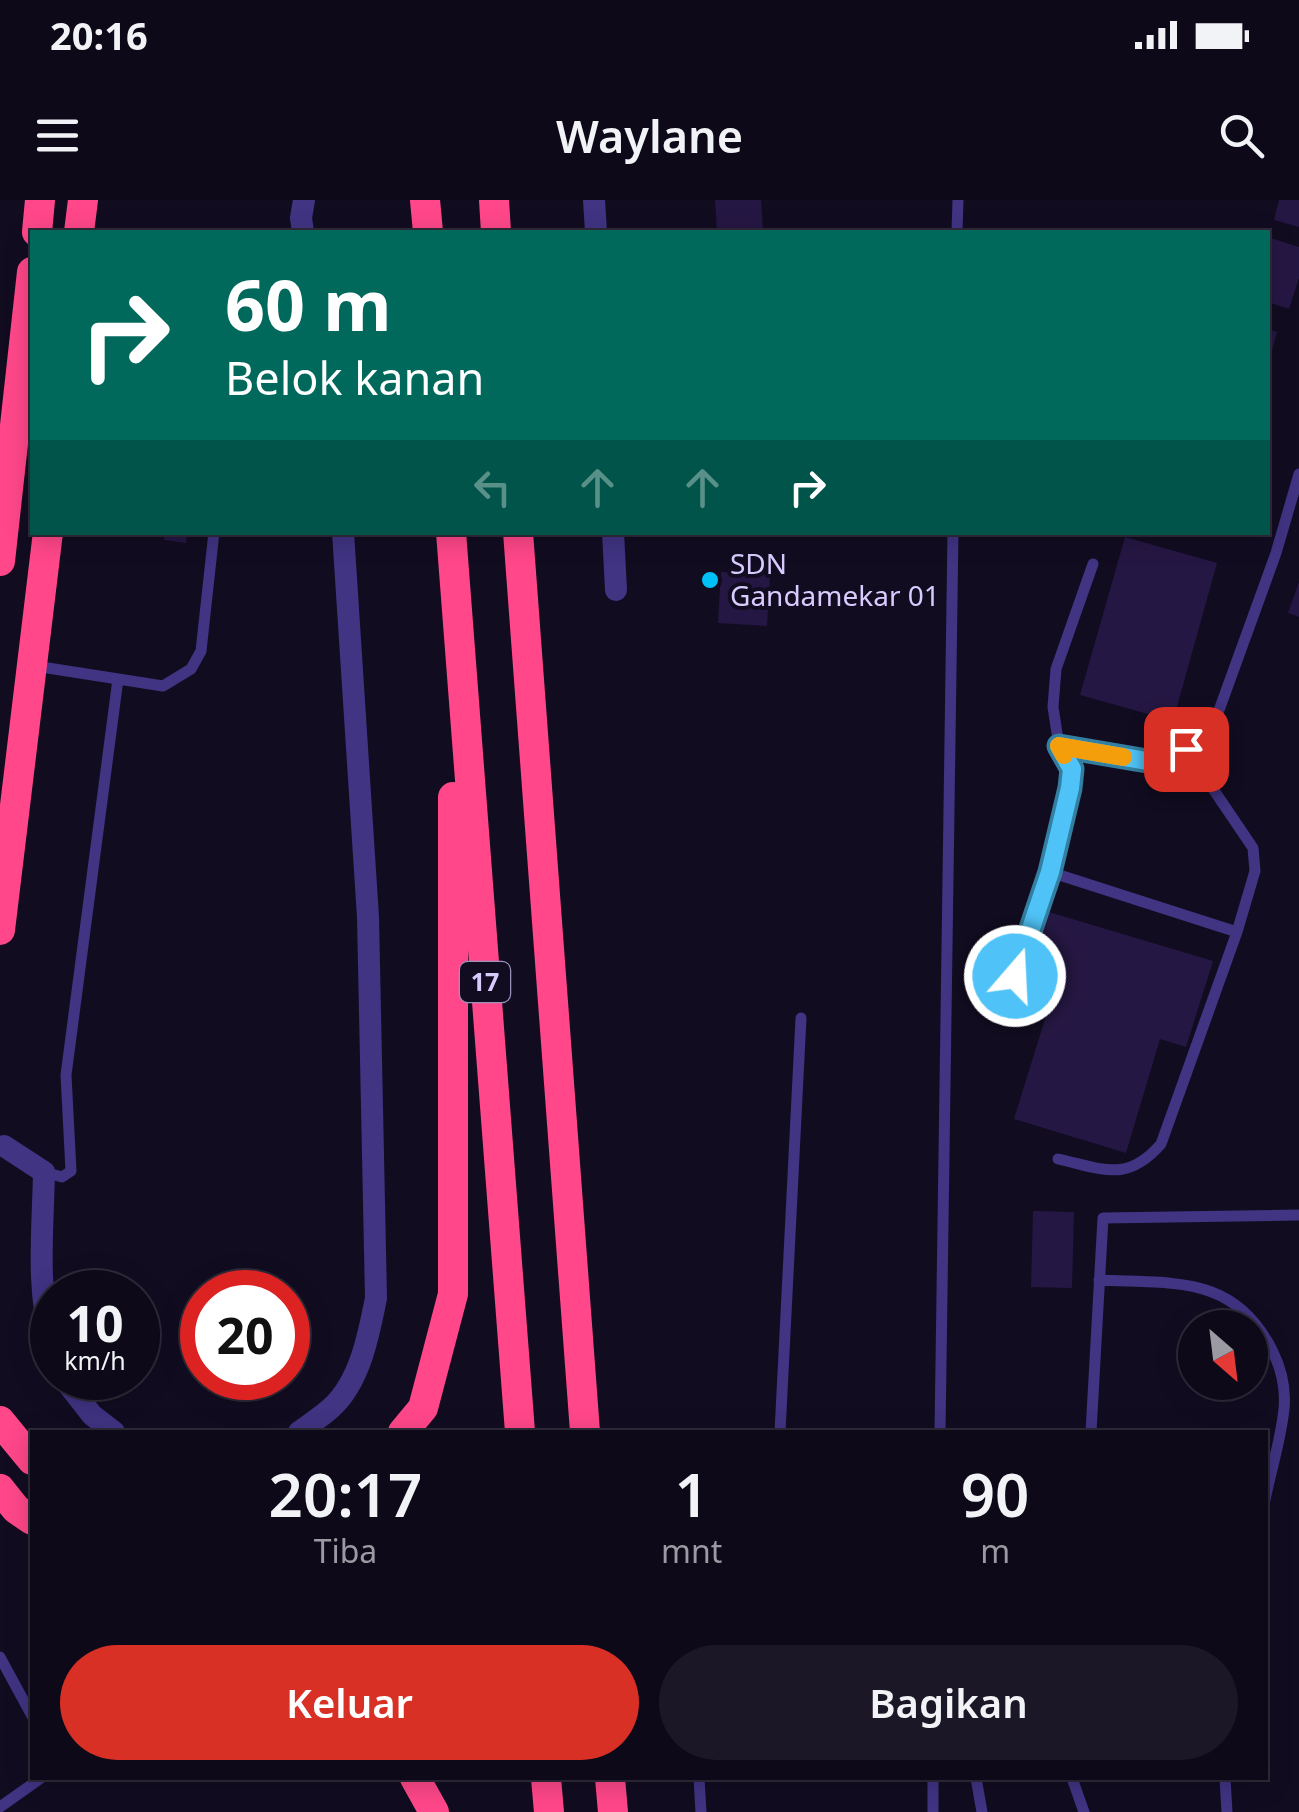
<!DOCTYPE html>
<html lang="id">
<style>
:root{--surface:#0e0919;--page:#1c1726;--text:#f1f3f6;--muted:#9b9aa2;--line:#2e2a38;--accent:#d93025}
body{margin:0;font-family:"Noto Sans",sans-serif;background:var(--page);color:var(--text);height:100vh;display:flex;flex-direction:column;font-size:38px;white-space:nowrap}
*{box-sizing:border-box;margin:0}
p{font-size:32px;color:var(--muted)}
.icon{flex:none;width:55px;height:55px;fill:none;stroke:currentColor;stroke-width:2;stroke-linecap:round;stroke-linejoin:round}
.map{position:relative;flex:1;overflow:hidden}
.panel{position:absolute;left:30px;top:1230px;width:1238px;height:350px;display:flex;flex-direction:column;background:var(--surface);border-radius:0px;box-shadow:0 5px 25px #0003,0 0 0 2px var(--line)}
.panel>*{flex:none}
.banner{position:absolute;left:30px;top:30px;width:1240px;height:305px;border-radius:0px;box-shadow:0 5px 25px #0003,0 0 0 2px var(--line);background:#00695c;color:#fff;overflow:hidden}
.needle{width:65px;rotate:152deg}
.controls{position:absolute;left:1178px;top:1110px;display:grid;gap:20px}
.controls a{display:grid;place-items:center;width:90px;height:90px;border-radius:50%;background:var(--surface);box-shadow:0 5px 25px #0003,0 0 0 2px var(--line);font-size:50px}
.speed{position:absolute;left:30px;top:1070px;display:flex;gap:20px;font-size:50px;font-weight:700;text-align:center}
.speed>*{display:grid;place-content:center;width:130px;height:130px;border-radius:50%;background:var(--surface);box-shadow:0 5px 25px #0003,0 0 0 2px var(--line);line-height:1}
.speed small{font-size:25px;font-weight:400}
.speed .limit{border:15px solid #d22;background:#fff;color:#111}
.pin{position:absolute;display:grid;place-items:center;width:85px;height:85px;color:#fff;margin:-42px;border-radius:20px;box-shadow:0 5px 15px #0006}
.me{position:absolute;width:110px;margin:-55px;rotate:19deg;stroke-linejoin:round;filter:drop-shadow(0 0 8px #0008)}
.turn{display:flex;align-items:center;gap:35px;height:210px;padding:0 30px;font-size:45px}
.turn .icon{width:130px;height:130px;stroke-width:2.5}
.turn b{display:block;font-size:70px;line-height:85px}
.lanes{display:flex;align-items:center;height:95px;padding:0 30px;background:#0003;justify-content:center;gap:50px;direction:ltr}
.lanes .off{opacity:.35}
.eta{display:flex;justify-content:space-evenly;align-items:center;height:170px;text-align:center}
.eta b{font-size:60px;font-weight:600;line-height:70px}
.primary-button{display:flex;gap:20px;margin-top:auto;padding:20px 30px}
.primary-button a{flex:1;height:115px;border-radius:60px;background:var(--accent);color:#fff;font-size:40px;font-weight:600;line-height:115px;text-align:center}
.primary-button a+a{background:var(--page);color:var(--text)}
.status{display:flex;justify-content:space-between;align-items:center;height:70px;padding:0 50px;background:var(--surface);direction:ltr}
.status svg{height:28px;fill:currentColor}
header{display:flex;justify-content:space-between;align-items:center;height:130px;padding:0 30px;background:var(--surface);font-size:45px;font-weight:600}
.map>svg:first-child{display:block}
.building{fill:#251743}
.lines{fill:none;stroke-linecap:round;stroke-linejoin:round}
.lane{stroke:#403483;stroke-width:11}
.street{stroke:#403483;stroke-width:22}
.highway{stroke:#ff4789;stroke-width:30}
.route-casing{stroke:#337fa1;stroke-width:25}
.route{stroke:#4fc3f7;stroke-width:18}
.slow{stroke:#f59e0b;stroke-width:18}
.poi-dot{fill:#00c1f7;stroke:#120c21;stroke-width:4}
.labels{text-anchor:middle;stroke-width:8;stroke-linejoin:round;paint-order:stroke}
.shield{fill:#120c21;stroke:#9d92bc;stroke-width:2.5}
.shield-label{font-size:25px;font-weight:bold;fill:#d8ccff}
.poi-label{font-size:28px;fill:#d8ccff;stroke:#120c21;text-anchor:start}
</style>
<div class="status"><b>20:16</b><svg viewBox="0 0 49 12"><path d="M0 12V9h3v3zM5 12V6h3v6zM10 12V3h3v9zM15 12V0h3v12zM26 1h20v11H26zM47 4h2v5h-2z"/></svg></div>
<header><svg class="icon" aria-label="menu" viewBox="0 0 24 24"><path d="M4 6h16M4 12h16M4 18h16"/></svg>Waylane<svg class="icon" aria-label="search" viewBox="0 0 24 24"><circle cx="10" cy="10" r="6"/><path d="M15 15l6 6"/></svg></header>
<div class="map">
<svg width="1299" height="1612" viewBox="0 0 1299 1612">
<rect width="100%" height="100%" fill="#120c21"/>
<path class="building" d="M715,0h46l2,32h-46z
M1279,0h20v27l-25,-7z
M1268,37l31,10v31l-10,31 -21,-7z
M1268,129l9,3 -8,30 -1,-1z
M165,332h22l-1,11 -22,-3z
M1125,337l92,26 -44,158 -93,-26z
M721,372l49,3 -3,51 -49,-3z
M1299,382v35l-11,-4z
M1049,712l164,49 -27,86 -26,-8 -34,114 -112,-34 35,-113 -26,-8z
M1033,1011l41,1 -2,76 -41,-1z"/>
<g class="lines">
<path class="lane" d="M957,32l1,-32
M1093,364l-37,105 -3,38 6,39 94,16 33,-13 28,-25 62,-171 23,-79
M35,466l128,20 28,-17 10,-18 13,-119
M1050,672l187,60
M1015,777l35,-105 20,-84 2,-19 -13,-23
M1058,959c45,10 69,24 103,-15l76,-212 18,-61 -2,-23 -67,-99
M44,972l18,5 9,-6 -5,-96 52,-396
M1099,1080c74,4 135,-6 173,70 9,18 14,39 12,59 -3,30 -13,61 -19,91
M780,1232l21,-414
M940,1232l13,-900
M1091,1232l12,-214 196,-3
M0,1457l32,59
M699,1578l2,34
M976,1578l6,34
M1072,1578l12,34
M1225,1578l2,34
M0,1607l41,-29
M933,1612v-34"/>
<path class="street" d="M594,0l2,32
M303,32l-2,-14 3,-18
M613,332l3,58
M4,946l40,26c-1,57 -8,117 8,172
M63,1178l29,37 22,17
M299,1232c11,-8 22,-15 32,-24 29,-26 38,-74 45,-110l-8,-381 -25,-385"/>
<path class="highway" d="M425,0l3,32
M494,0l2,32
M37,32l3,-32
M79,32l4,-32
M451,332l69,900
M518,332l67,900
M0,361l32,-289
M0,730l48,-398
M0,1221l32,39
M403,1232l20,-24 30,-114v-497
M0,1289l16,20 16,11
M415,1578l19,34
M546,1578l3,34
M610,1578l3,34"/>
</g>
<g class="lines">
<g class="route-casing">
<path id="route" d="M1015,776l35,-104 20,-84 2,-19 -13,-23 94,16 33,-13"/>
</g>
<use href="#route" class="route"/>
<path class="slow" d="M1064,555l-5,-9 64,11"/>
</g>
<circle class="poi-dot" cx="710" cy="380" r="10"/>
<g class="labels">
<rect class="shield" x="460" y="762" width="50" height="40" rx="8"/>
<g class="shield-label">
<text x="485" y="791">17</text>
</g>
<g class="poi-label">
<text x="730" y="374">SDN<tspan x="730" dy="32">Gandamekar 01</tspan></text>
</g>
</g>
</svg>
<div class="controls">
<a><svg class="needle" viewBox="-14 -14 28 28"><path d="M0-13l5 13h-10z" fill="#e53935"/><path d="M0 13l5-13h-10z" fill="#9b9aa2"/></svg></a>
</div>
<div class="speed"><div>10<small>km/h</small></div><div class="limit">20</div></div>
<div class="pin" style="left:1186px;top:549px;background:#d93025"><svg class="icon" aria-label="arrive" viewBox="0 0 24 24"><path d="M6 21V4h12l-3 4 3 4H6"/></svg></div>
<svg class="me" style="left:1015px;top:776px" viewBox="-20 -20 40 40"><circle r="17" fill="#4fc3f7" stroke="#fff" stroke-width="3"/><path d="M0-11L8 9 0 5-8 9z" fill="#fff"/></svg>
<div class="banner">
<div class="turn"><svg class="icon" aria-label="right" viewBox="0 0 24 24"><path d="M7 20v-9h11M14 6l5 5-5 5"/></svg><div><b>60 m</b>Belok kanan</div></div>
<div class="lanes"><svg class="icon off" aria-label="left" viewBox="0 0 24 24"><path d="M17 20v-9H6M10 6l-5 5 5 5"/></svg><svg class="icon off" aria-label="ahead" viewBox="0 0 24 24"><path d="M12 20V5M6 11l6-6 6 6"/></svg><svg class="icon off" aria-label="ahead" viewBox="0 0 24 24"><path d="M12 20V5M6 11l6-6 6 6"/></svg><svg class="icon" aria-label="right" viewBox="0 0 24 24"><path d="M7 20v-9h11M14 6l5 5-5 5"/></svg></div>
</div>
<section class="panel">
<div class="eta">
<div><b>20:17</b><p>Tiba</p></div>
<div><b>1</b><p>mnt</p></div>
<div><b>90</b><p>m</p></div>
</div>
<div class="primary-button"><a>Keluar</a><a>Bagikan</a></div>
</section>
</div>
